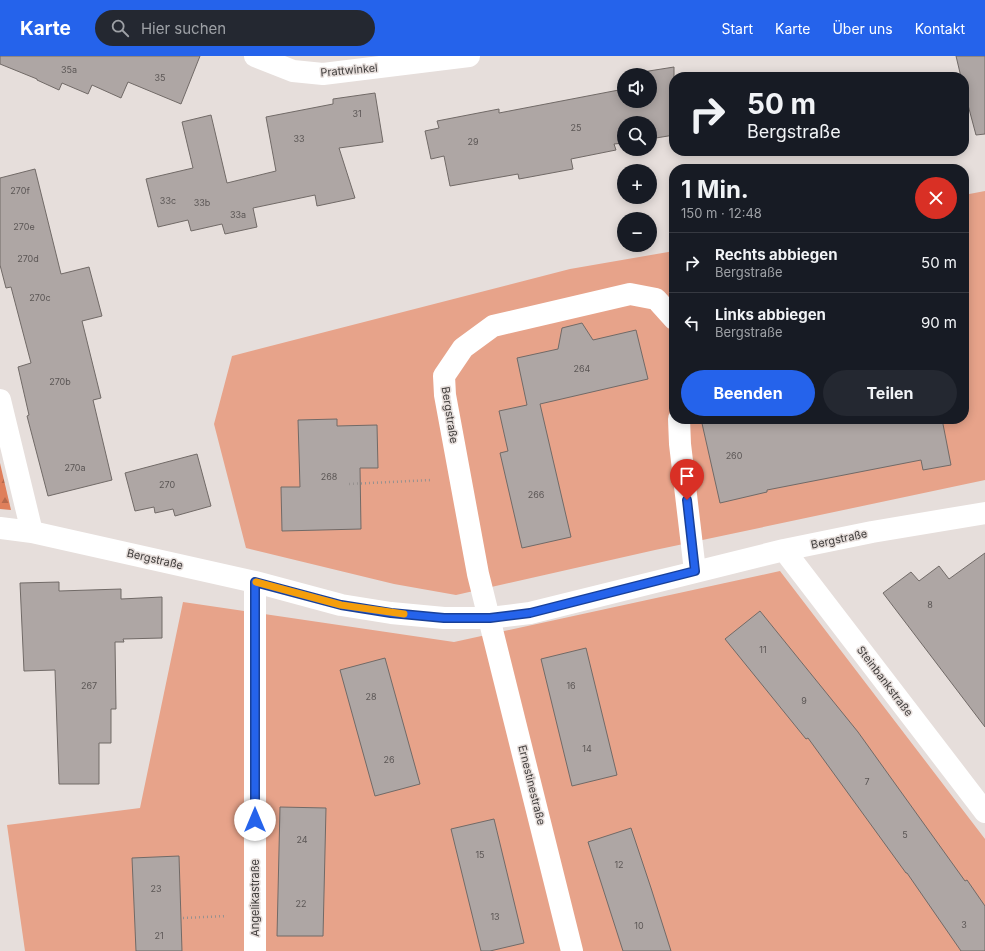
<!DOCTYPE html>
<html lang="de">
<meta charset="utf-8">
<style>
:root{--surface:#171b24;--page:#242831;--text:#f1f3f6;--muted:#9ea1a6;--line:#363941;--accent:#2563eb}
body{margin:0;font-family:Inter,sans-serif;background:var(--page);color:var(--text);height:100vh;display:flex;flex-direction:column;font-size:15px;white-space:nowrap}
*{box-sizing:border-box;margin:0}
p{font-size:13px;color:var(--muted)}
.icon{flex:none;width:22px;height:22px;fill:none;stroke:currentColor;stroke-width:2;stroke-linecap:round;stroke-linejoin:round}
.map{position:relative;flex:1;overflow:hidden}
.details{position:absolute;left:669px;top:108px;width:300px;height:260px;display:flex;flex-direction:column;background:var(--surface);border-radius:16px;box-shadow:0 2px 10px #0003}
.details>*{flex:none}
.guide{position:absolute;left:669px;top:16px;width:300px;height:84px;border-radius:16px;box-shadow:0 2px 10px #0003;background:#171b24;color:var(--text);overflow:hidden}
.tools{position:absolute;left:617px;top:12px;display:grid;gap:8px}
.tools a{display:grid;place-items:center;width:40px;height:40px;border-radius:50%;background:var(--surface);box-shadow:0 2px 10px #0003;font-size:20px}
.pin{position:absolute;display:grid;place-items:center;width:34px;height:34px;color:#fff;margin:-41px -17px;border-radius:50% 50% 50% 0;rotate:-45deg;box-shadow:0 0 4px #0007}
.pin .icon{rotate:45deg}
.me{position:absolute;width:44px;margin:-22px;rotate:0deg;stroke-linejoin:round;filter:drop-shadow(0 0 3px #0008)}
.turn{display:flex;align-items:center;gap:14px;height:84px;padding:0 12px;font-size:18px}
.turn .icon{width:52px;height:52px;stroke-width:2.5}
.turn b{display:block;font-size:28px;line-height:34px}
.round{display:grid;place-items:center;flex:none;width:42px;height:42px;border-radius:21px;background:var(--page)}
.summary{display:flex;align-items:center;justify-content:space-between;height:68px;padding:0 12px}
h1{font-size:24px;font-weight:700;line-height:30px}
.button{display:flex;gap:8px;margin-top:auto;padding:8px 12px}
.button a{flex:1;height:46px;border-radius:24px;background:var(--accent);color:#fff;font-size:16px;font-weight:700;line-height:46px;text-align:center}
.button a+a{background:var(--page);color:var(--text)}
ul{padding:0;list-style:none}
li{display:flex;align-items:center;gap:12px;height:60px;padding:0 12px;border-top:1px solid var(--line)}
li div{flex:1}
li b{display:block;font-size:15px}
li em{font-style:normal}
header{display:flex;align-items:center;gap:24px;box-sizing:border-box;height:56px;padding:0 20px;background:var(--accent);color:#fff}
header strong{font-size:19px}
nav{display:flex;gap:22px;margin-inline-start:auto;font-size:14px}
.search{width:280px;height:36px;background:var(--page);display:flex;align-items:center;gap:10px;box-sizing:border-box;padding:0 14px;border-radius:22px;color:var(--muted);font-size:15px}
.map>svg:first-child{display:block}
.grass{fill:#e7a38a}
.forest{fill:url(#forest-firs)}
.building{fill:#aea6a4;stroke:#716a67}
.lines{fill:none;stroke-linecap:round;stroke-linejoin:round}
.path{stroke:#96918f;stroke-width:2.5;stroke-dasharray:1 3;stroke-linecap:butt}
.minor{stroke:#fff;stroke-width:22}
.route-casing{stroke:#184099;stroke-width:10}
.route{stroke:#2563eb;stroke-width:7}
.slow{stroke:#f59e0b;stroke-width:7}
.labels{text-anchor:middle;stroke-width:3;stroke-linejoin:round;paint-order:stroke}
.number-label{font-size:9px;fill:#5b5655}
.street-label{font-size:11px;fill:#3f3c3b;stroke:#e6dedb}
</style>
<header>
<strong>Karte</strong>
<div class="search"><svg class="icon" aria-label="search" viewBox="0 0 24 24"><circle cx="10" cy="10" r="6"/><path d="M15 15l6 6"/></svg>Hier suchen</div>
<nav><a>Start</a><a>Karte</a><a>Über uns</a><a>Kontakt</a></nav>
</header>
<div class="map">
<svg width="985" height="895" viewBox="0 0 985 895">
<defs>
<pattern id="forest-firs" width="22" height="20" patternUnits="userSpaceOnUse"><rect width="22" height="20" fill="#df7f5b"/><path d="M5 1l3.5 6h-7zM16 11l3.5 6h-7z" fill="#b6694c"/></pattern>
</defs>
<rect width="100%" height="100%" fill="#e6dedb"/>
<path class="grass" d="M985,135v289l-330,70 -199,45 -62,-11 -148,-36 -32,-124 18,-68 338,-87 104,-18v168h290v-224z
M780,515l205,268v112h-960l-18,-126 133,-17 43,-206 271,40z"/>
<path class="forest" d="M0,407l11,47 -11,-1z"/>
<path class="building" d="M0,0h200l-19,48 -53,-22 -7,16 -29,-13 -4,9 -26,-11 -3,7 -22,-10v-1l-37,-15z
M956,0h29v78l-9,1 -12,-45v-13h-3z
M674,11v68l-24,4v-16h-26v20l-10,1 2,6 -45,9 2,10 -54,10 -1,-5 -68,12 -6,-30 -13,3 -6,-28 14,-3 -2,-7 62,-12v4l125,-24v12h26v-26h-20v-1z
M375,37l8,49 -44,6 16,50 -38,8 -2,-11 -62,13 4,19 -32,7 -3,-10 -31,7 -3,-11 -30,7 -12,-48 47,-11 -11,-46 29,-7 16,68 49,-12 -10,-54 67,-13v-5z
M35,113l26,105 28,-7 13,49 -20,5 19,77 -8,2 19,80 -64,16 -21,-80 2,-1 -11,-48 13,-4 -20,-76 -5,1 -6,-23v-87z
M582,267l11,17 43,-10 12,49 -108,25 31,133 -49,11 -22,-95 8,-2 -9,-40 28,-6 -10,-47 41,-9 4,-21z
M337,363v7l40,-1 1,43h-18l1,61 -79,2 -1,-44h19l-2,-67z
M701,363h241l9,46 -28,5 -2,-10 -154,30v2l-47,11z
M197,398l14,52 -36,10 -2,-7 -18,4 -1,-6 -19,4 -10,-38z
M985,497v174l-102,-134 28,-21 8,9 20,-15 10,13z
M59,526v9l62,-2v10l41,-2v41l-39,1 1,3h-9l1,67h-5v34h-12v41h-40l-4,-114 -31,1 -4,-88z
M760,555l98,121 107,149 2,-1 18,26v45h-24l-54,-78h-1l-98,-135 -2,1 -81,-100z
M586,592l31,127 -45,11 -31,-127z
M385,602l35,126 -45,12 -35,-126z
M280,751l46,1 -3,128h-46z
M494,763l30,124 -34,8h-9l-30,-122z
M631,772l20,60 20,63h-48l-35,-109z
M179,800l3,95h-46l-4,-93z"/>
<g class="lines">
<path class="path" d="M349,428l83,-4
M183,862l44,-2"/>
<path class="minor" d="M255,0l38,15 30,3 146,-18
M0,344l32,132
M679,363l1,25 15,127
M0,472l32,4 223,50 86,23 50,8 53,5h46l40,-5 254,-63 88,-18 113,-19
M784,494l201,262
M255,526v369
M572,895l-94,-377 -33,-179 -1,-19 19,-28 30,-22 137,-32 26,5 18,20"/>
</g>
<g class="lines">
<g class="route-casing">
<path id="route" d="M255,764v-238l86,23 50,8 53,5h46l40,-5 165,-42 -8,-71"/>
</g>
<use href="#route" class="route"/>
<path class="slow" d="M256,526l85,23 63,9"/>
</g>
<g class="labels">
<g class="number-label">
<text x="69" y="17">35a</text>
<text x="160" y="25">35</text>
<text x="357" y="61">31</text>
<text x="576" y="75">25</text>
<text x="299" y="86">33</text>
<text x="473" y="89">29</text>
<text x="20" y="138">270f</text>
<text x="168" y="148">33c</text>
<text x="202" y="150">33b</text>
<text x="238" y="162">33a</text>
<text x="24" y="174">270e</text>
<text x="28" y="206">270d</text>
<text x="40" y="245">270c</text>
<text x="582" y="316">264</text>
<text x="60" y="329">270b</text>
<text x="734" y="403">260</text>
<text x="75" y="415">270a</text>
<text x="329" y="424">268</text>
<text x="167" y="432">270</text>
<text x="536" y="442">266</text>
<text x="930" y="552">8</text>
<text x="763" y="597">11</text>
<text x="89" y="633">267</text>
<text x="571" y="633">16</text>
<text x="371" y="644">28</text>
<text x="804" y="648">9</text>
<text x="587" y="696">14</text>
<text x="389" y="707">26</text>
<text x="867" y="729">7</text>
<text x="905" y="782">5</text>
<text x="302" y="787">24</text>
<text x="480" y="802">15</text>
<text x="619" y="812">12</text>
<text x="156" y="836">23</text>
<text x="301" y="851">22</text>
<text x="495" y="864">13</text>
<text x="964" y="872">3</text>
<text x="639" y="873">10</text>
<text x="159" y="883">21</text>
</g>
<g class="street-label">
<text transform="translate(349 14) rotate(-5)" y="4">Prattwinkel</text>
<text transform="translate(450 359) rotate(81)" y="4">Bergstraße</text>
<text transform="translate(839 483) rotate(-12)" y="4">Bergstraße</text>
<text transform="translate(155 503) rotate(13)" y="4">Bergstraße</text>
<text transform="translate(885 625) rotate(53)" y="4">Steinbankstraße</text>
<text transform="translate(532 729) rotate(76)" y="4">Ernestinestraße</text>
<text transform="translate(255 842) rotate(-90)" y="4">Angelikastraße</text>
</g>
</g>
</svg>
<div class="tools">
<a><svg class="icon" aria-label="sound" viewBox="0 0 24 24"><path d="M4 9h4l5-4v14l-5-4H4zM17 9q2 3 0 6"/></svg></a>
<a><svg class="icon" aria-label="search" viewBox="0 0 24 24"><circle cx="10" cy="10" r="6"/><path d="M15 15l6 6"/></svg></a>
<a>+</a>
<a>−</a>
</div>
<div class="pin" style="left:687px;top:444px;background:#d93025"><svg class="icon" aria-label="arrive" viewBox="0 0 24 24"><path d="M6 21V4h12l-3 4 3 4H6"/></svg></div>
<svg class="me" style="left:255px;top:764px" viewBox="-20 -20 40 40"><circle r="19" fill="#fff"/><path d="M0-13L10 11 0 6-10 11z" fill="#2563eb"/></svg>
<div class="guide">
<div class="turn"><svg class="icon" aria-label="right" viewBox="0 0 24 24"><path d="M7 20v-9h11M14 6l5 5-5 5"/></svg><div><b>50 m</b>Bergstraße</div></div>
</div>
<section class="details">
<div class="summary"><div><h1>1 Min.</h1><p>150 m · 12:48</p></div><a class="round" style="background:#d93025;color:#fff"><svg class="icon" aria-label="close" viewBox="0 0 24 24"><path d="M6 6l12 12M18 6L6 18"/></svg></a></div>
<ul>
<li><svg class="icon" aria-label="right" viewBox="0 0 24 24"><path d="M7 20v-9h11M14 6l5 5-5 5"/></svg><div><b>Rechts abbiegen</b><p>Bergstraße</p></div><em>50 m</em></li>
<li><svg class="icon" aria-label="left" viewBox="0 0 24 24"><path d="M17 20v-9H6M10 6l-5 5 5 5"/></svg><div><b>Links abbiegen</b><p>Bergstraße</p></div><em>90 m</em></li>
</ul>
<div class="button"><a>Beenden</a><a>Teilen</a></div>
</section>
</div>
